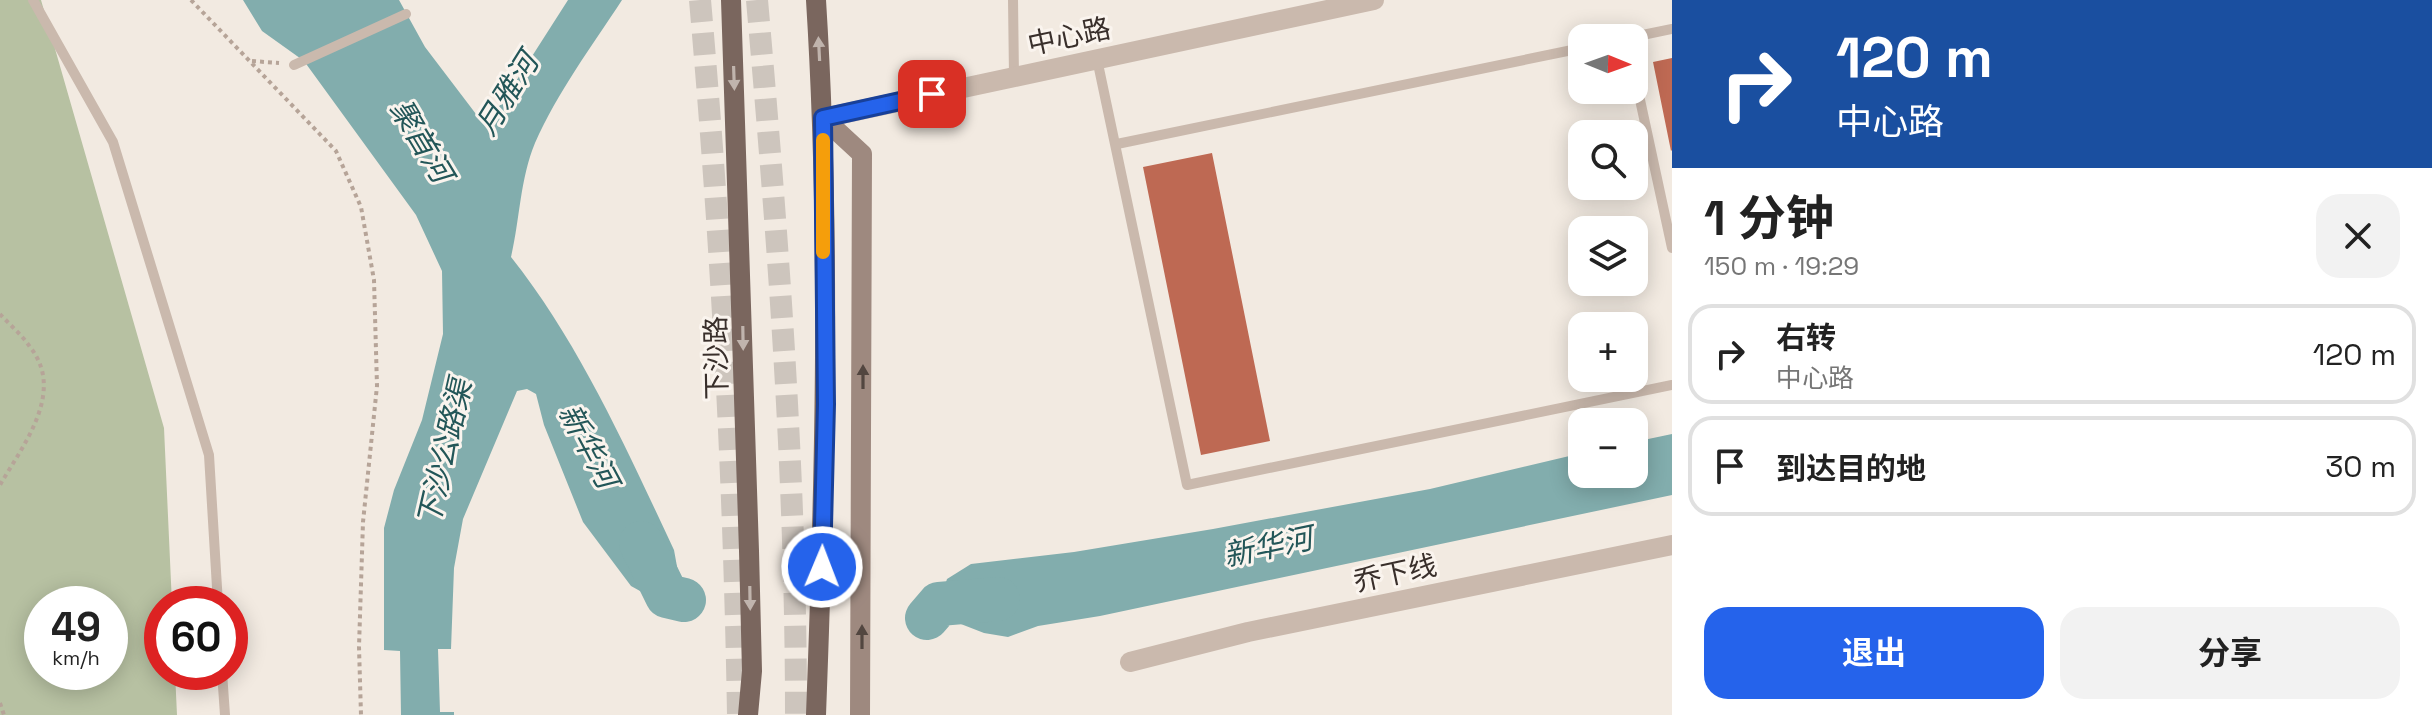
<!DOCTYPE html>
<html lang="zh">
<meta charset="utf-8">
<style>
:root{--surface:#fff;--page:#f2f2f2;--text:#222;--muted:#767676;--line:#e0e0e0;--accent:#2563eb}
body{margin:0;font-family:"Space Grotesk","Noto Sans SC",sans-serif;background:var(--page);color:var(--text);height:100vh;display:flex;flex-direction:column;font-size:30px;white-space:nowrap}
*{box-sizing:border-box;margin:0}
p{font-size:26px;color:var(--muted)}
.icon{flex:none;width:44px;height:44px;fill:none;stroke:currentColor;stroke-width:2;stroke-linecap:round;stroke-linejoin:round}
.map{position:relative;flex:1;overflow:hidden}
.sheet{display:flex;flex-direction:column;background:var(--surface);width:760px}
.sheet>*{flex:none}
.top-card{background:#1a4fa0;color:#fff;overflow:hidden}
.needle{width:52px;rotate:91deg}
.tools{position:absolute;left:1568px;top:24px;display:grid;gap:16px}
.tools a{display:grid;place-items:center;width:80px;height:80px;border-radius:16px;background:var(--surface);box-shadow:0 4px 20px #0003;font-size:40px}
.speed{position:absolute;left:24px;top:586px;display:flex;gap:16px;font-size:40px;font-weight:700;text-align:center}
.speed>*{display:grid;place-content:center;width:104px;height:104px;border-radius:50%;background:var(--surface);box-shadow:0 4px 20px #0003;line-height:1}
.speed small{font-size:20px;font-weight:400}
.speed .limit{border:12px solid #d22;background:#fff;color:#111}
.pin{position:absolute;display:grid;place-items:center;width:68px;height:68px;color:#fff;margin:-34px;border-radius:16px;box-shadow:0 4px 12px #0006}
.me{position:absolute;width:88px;margin:-44px;rotate:1deg;stroke-linejoin:round;filter:drop-shadow(0 0 6px #0008)}
.turn{display:flex;align-items:center;gap:28px;height:168px;padding:0 32px;font-size:36px}
.turn .icon{width:104px;height:104px;stroke-width:2.5}
.turn b{display:block;font-size:56px;line-height:68px}
.round{display:grid;place-items:center;flex:none;width:84px;height:84px;border-radius:24px;background:var(--page)}
.overview{display:flex;align-items:center;justify-content:space-between;height:136px;padding:0 32px}
h1{font-size:48px;font-weight:700;line-height:60px}
.action{display:flex;gap:16px;margin-top:auto;padding:16px 32px}
.action a{flex:1;height:92px;border-radius:24px;background:var(--accent);color:#fff;font-size:32px;font-weight:700;line-height:92px;text-align:center}
.action a+a{background:var(--page);color:var(--text)}
ul{padding:0;list-style:none}
li{display:flex;align-items:center;gap:24px;height:100px;margin:0 16px 12px;padding:0 16px;border:4px solid var(--line);border-radius:24px}
li div{flex:1}
li b{display:block;font-size:30px}
li em{font-style:normal}
main{display:flex;flex:1;min-height:0}
.map>svg:first-child{display:block}
.green{fill:#b7c1a2;fill-rule:evenodd}
.water{fill:#82adad}
.lines{fill:none;stroke-linecap:round;stroke-linejoin:round}
.river{stroke:#82adad;stroke-width:44}
.building{fill:#be6953}
.trunk-tunnel{stroke:#cdc5bd;stroke-width:22;stroke-dasharray:22 11;stroke-linecap:butt}
.path{stroke:#b6a498;stroke-width:4;stroke-dasharray:4 4;stroke-linecap:butt}
.service{stroke:#cab9ad;stroke-width:10}
.minor{stroke:#cab9ad;stroke-width:20}
.secondary{stroke:#9e897f;stroke-width:20}
.primary{stroke:#7a665e;stroke-width:20}
.oneway{fill:#c0b4ad}
.oneway2{fill:#524640}
.route-casing{stroke:#184099;stroke-width:20}
.route{stroke:#2563eb;stroke-width:14}
.slow{stroke:#f59e0b;stroke-width:14}
.labels{text-anchor:middle;stroke-width:6;stroke-linejoin:round;paint-order:stroke}
.street-label{font-size:28px;fill:#392f2b;stroke:#faf4ee}
.water-label{font-size:30px;font-style:italic;fill:#235658;stroke:#faf4ee}
</style>
<main>
<div class="map">
<svg width="1672" height="715" viewBox="0 0 1672 715">
<rect width="100%" height="100%" fill="#f2eae1"/>
<path class="green" d="M0,0h41l123,428 8,176h-10v68h13l2,43h-177zM42,604h68v68h-68z"/>
<path class="water" d="M243,0h156l26,47 54,71 11,-2 12,-13 66,-103h54c-30,46 -65,93 -87,143 -15,36 -15,76 -24,114 69,87 116,193 163,293l4,22 -11,24h-18l-18,-10 -48,-64 -39,-97 -8,-31 -9,-5 -10,2 -54,128 -9,49 -3,81h-13l2,63h14v3h-53l-1,-64 -16,-1v-122l10,-38 28,-70 21,-86 -1,-63 -26,-56 -112,-154 -42,-30z
M1672,434v61l-572,121 -62,10 -30,11 -24,-4 -36,-14 -9,-15 8,-25 24,-15 103,-12 139,-23 217,-40 152,-36v21h52v-32z"/>
<g class="lines">
<path class="river" d="M641,543l26,53 17,4
M927,618l12,-14 59,-5"/>
</g>
<path class="building" d="M1672,58v92l-1,1 -18,-89z
M1212,153l58,288 -69,14 -58,-288z"/>
<g class="lines">
<path class="trunk-tunnel" d="M700,0c21,238 34,476 38,715
M757,0c21,238 39,476 39,715"/>
<path class="path" d="M191,0l145,151 25,56 13,73 3,106 -14,136 -4,125 2,68
M252,61l27,2
M0,314c10,11 22,21 30,33 36,45 -7,98 -30,138
M0,703l4,12"/>
<path class="service" d="M33,0l80,142 96,313 9,149
M1013,0l1,76
M1628,38l44,-9
M1097,59l90,426 485,-100
M294,65l112,-51
M1634,72l38,176
M1117,144l465,-96
M222,672l3,43"/>
<path class="minor" d="M823,118l551,-118
M1130,662l118,-30 424,-87"/>
<path class="secondary" d="M823,118l39,36 -2,561"/>
<path class="primary" d="M731,0l18,551 3,120 -4,44
M816,715c9,-238 15,-477 0,-715"/>
</g>
<defs><path id="oneway-solid" d="M-6-.8H1V-3.2L6.5 0L1 3.2V.8H-6Z" transform="scale(2)"/></defs>
<g class="oneway">
<use href="#oneway-solid" transform="translate(819 49) rotate(-93)"/>
<use href="#oneway-solid" transform="translate(734 78) rotate(88)"/>
<use href="#oneway-solid" transform="translate(743 338) rotate(89)"/>
<use href="#oneway-solid" transform="translate(750 598) rotate(89)"/>
</g>
<g class="oneway2">
<use href="#oneway-solid" transform="translate(863 377) rotate(-90)"/>
<use href="#oneway-solid" transform="translate(862 637) rotate(-90)"/>
</g>
<g class="lines">
<g class="route-casing">
<path id="route" d="M822,567l4,-163 -3,-286 109,-24"/>
</g>
<use href="#route" class="route"/>
<path class="slow" d="M823,140v112"/>
</g>
<g class="labels">
<g class="street-label">
<text transform="translate(1069 36) rotate(-12)" y="10">中心路</text>
<text transform="translate(716 358) rotate(-91)" y="10">下沙路</text>
<text transform="translate(1395 573) rotate(-12)" y="10">乔下线</text>
</g>
<g class="water-label">
<text transform="translate(507 94) rotate(-58)" y="10">月雅河</text>
<text transform="translate(421 141) rotate(59)" y="10">聚首河</text>
<text transform="translate(588 446) rotate(62)" y="10">新华河</text>
<text transform="translate(445 453) rotate(-77)" y="10">下沙公路渠</text>
<text transform="translate(1268 547) rotate(-12)" y="10">新华河</text>
</g>
</g>
</svg>
<div class="tools">
<a><svg class="needle" viewBox="-14 -14 28 28"><path d="M0-13l5 13h-10z" fill="#e53935"/><path d="M0 13l5-13h-10z" fill="#767676"/></svg></a>
<a><svg class="icon" aria-label="search" viewBox="0 0 24 24"><circle cx="10" cy="10" r="6"/><path d="M15 15l6 6"/></svg></a>
<a><svg class="icon" aria-label="layers" viewBox="0 0 24 24"><path d="M12 4l9 5-9 5-9-5zM3 14l9 5 9-5"/></svg></a>
<a>+</a>
<a>−</a>
</div>
<div class="speed"><div>49<small>km/h</small></div><div class="limit">60</div></div>
<div class="pin" style="left:932px;top:94px;background:#d93025"><svg class="icon" aria-label="arrive" viewBox="0 0 24 24"><path d="M6 21V4h12l-3 4 3 4H6"/></svg></div>
<svg class="me" style="left:822px;top:567px" viewBox="-20 -20 40 40"><circle r="17" fill="#2563eb" stroke="#fff" stroke-width="3"/><path d="M0-11L8 9 0 5-8 9z" fill="#fff"/></svg>
</div>
<section class="sheet">
<div class="top-card">
<div class="turn"><svg class="icon" aria-label="right" viewBox="0 0 24 24"><path d="M7 20v-9h11M14 6l5 5-5 5"/></svg><div><b>120 m</b>中心路</div></div>
</div>
<div class="overview"><div><h1>1 分钟</h1><p>150 m · 19:29</p></div><a class="round"><svg class="icon" aria-label="close" viewBox="0 0 24 24"><path d="M6 6l12 12M18 6L6 18"/></svg></a></div>
<ul>
<li><svg class="icon" aria-label="right" viewBox="0 0 24 24"><path d="M7 20v-9h11M14 6l5 5-5 5"/></svg><div><b>右转</b><p>中心路</p></div><em>120 m</em></li>
<li><svg class="icon" aria-label="arrive" viewBox="0 0 24 24"><path d="M6 21V4h12l-3 4 3 4H6"/></svg><div><b>到达目的地</b></div><em>30 m</em></li>
</ul>
<div class="action"><a>退出</a><a>分享</a></div>
</section>
</main>
